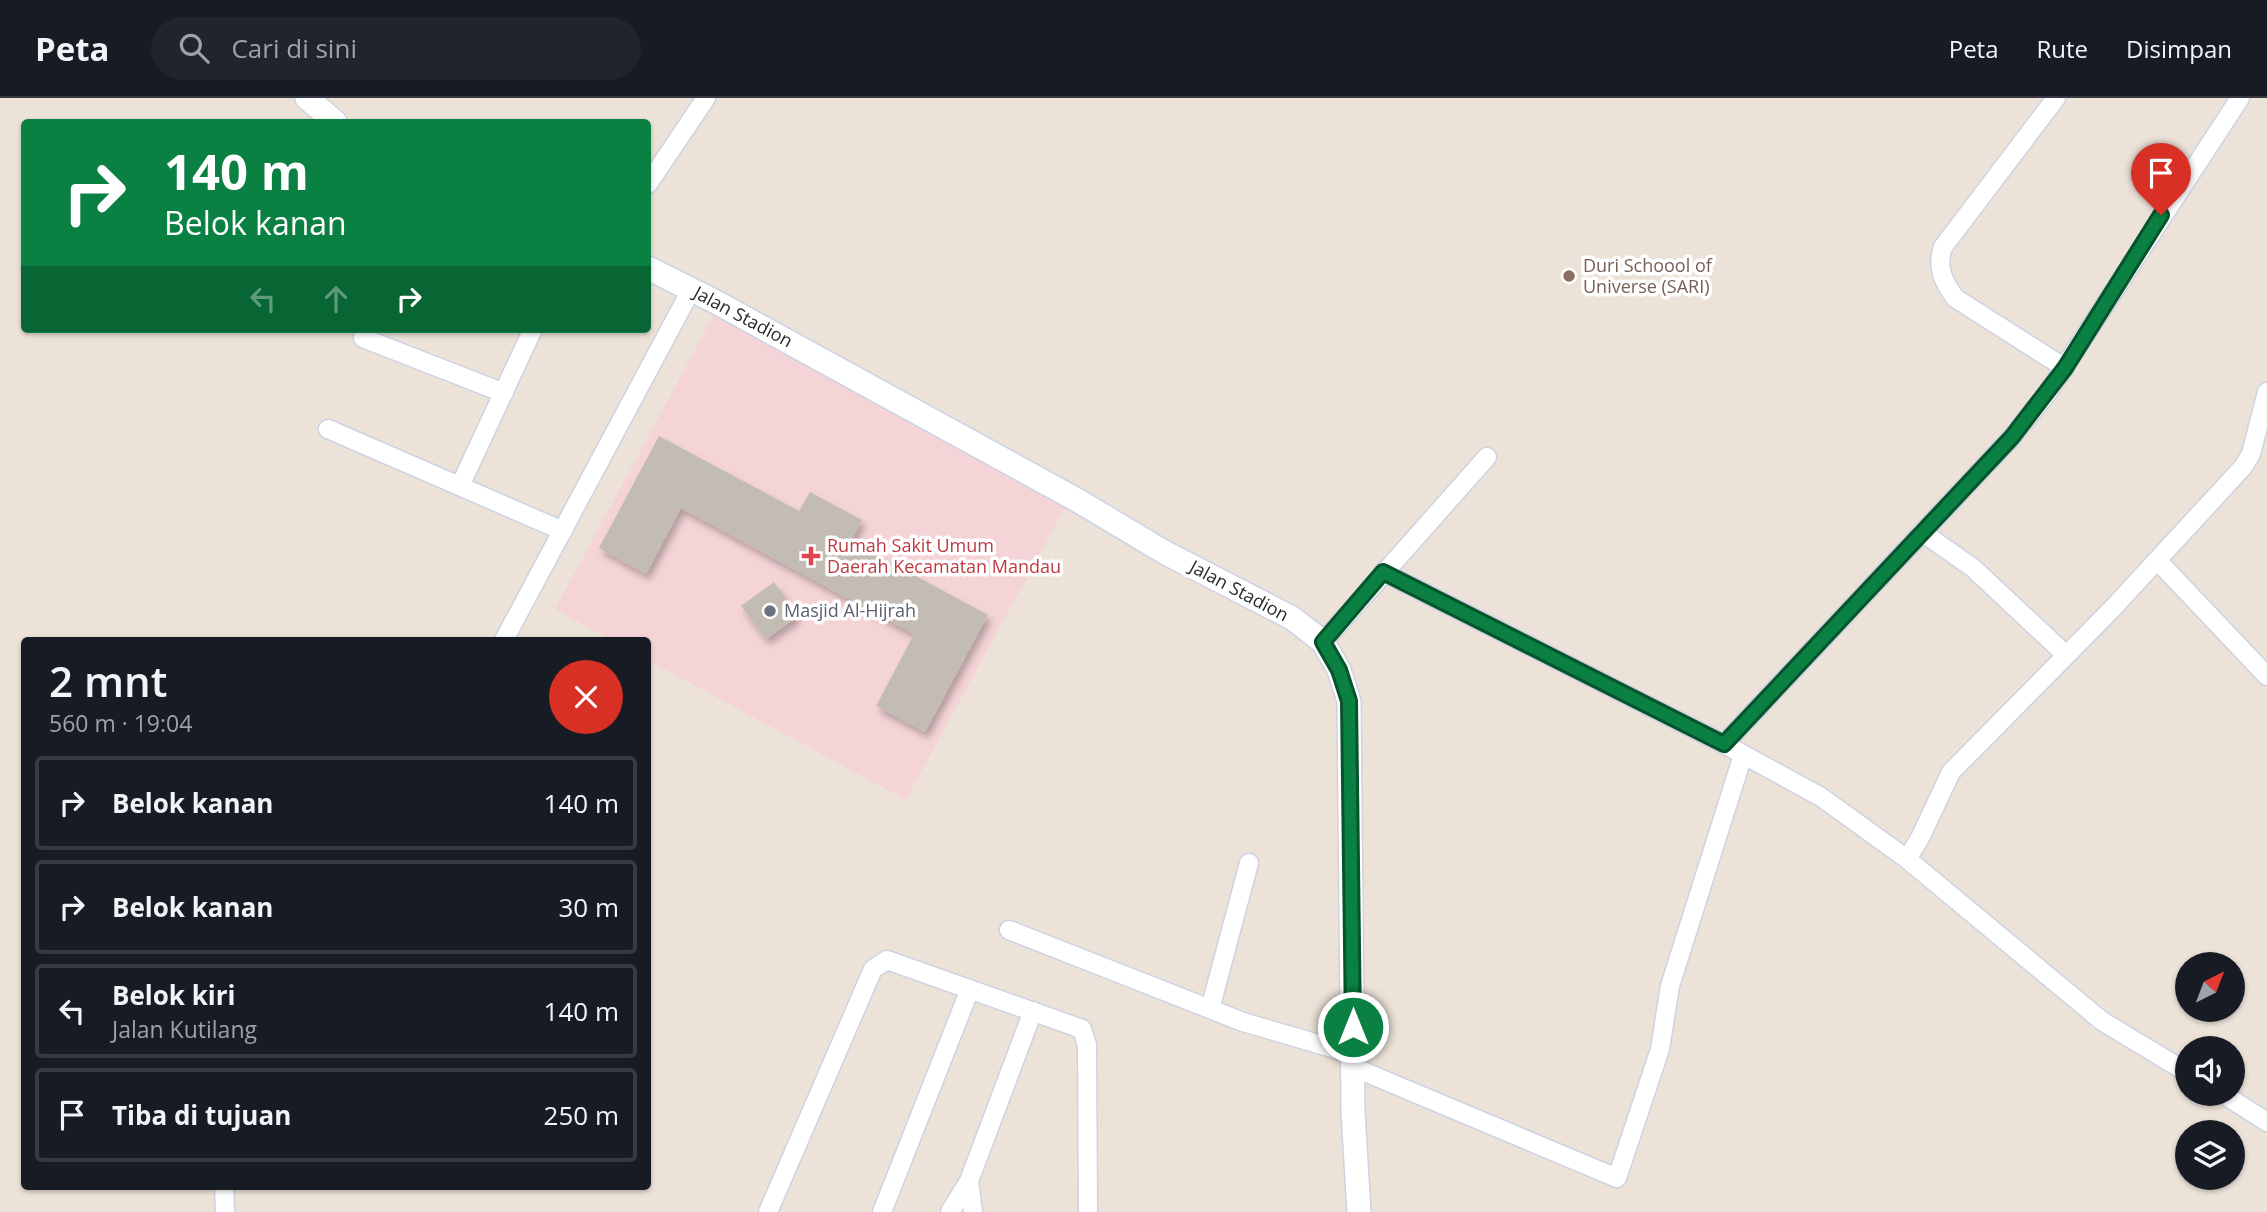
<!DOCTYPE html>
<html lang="id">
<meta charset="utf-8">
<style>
:root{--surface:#171b24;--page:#20242c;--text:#f1f3f6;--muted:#9ea1a6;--line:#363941}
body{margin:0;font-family:"Open Sans",sans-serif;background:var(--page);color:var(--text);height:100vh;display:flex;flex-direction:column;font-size:26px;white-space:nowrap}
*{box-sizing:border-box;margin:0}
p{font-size:23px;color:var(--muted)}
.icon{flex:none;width:38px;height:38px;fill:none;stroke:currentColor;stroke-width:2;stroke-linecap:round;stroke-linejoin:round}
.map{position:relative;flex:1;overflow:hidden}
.sheet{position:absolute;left:21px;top:539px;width:630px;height:553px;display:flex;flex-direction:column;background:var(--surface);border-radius:7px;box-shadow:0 2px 5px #0004}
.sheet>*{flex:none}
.guide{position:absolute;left:21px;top:21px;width:630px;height:214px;border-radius:7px;box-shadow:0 2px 5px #0004;background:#0b8043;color:#fff;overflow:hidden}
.needle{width:46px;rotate:42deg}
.controls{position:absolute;left:2175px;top:854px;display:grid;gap:14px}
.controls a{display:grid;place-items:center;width:70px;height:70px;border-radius:50%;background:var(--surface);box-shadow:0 2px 5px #0004;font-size:35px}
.pin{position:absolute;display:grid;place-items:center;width:60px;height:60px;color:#fff;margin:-72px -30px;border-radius:50% 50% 50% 0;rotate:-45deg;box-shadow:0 0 7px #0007}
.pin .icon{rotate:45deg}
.me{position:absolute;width:77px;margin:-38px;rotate:0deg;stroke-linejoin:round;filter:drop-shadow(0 0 5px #0008)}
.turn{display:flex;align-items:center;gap:24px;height:147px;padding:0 28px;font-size:32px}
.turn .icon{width:91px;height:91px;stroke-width:2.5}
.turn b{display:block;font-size:49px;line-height:60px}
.lanes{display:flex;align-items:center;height:66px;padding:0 28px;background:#0003;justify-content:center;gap:35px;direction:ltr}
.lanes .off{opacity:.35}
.round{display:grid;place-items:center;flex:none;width:74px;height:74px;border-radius:37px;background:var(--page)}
.head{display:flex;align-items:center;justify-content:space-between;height:119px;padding:0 28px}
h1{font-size:42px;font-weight:600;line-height:52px}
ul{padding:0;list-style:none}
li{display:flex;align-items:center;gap:21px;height:94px;margin:0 14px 10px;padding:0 14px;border:4px solid var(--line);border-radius:7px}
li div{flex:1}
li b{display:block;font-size:26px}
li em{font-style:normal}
header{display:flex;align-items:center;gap:42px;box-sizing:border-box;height:98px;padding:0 35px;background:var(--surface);border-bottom:2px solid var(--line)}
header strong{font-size:33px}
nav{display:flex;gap:38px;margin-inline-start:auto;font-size:24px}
.search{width:490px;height:63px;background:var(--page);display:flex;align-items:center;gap:18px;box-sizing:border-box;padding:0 24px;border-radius:38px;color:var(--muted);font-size:26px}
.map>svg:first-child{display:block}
.medical{fill:#f5d4d7}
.building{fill:#c3bcb5;filter:url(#shadow)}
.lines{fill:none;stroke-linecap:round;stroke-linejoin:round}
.minor-casing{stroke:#cdd3e3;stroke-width:21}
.tertiary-casing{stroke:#cdd3e3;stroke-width:26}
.minor{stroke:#fff;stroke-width:18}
.tertiary{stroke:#fff;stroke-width:23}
.route-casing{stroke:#07532c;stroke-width:18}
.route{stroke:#0b8043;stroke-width:12}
.education-dot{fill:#8d6e63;stroke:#fff;stroke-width:2.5}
.health-dot{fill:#e0444e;stroke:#fff;stroke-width:2.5}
.worship-dot{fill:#6b7280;stroke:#fff;stroke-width:2.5}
.labels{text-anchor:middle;stroke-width:7;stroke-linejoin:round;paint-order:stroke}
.education-label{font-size:18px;fill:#785e54;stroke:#fff;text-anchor:start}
.street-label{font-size:18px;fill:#282828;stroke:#fff}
.health-label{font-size:18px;fill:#be3a42;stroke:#fff;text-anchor:start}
.worship-label{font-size:18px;fill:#5b616d;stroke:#fff;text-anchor:start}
</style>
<header>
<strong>Peta</strong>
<div class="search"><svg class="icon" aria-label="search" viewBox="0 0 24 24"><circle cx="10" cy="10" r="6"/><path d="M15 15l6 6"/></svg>Cari di sini</div>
<nav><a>Peta</a><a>Rute</a><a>Disimpan</a></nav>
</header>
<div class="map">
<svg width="2267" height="1114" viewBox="0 0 2267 1114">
<defs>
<filter id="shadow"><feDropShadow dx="3.5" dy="6" stdDeviation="3.5" flood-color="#0004"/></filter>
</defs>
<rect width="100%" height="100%" fill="#ece2d8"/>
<path class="medical" d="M716,213l352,191 -162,298 -258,-140v-20h-36l-57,-31z"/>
<path class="building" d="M659,338l140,75 11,-19 52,28 -11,21 137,74 -63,117 -49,-26 38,-72 -233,-126 -35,66 -47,-26z
M774,484l24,34 -32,23 -25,-33z"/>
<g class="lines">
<g class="minor-casing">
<path id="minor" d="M2056,0l-113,149c-7,20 0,34 12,51l110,70
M648,86l58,-86
M363,240l141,55
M328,331l235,102
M460,388l73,-157
M1922,434l51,36 93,87
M2157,462l110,116
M1383,474l341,172 97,53 86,62 195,162 86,52
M504,542l187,-350
M1323,544l164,-185
M1724,646l288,-307 34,-42 194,-297
M1907,761l13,-21 31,-66 161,-163 131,-142 8,-13 16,-62
M1009,832l234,92 110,32
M1210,911l39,-146
M1353,969l264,111 43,-129 10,-63 73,-231
M2223,996l44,28
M224,1088l1,26
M768,1114l105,-243 14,-9 195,69 5,16 1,167
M882,1114l88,-223
M950,1114l19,-31
M973,1114l-4,-31 64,-170"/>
</g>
<g class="tertiary-casing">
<path id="tertiary" d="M307,0l28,24
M648,170l66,33 363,199 87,52 128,66 31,24 16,28 10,31 4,411 6,100"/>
</g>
<use href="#minor" class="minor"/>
<use href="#tertiary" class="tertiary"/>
</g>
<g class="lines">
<g class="route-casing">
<path id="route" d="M1353,929l-4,-326 -10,-31 -16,-28 60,-70 341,172 288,-307 53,-69 96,-153"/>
</g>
<use href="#route" class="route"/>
</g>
<circle class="education-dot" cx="1569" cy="178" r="7"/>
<path class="health-dot" d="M807.5 447.5h7v7h7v7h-7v7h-7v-7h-7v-7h7z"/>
<circle class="worship-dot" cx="770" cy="513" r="7"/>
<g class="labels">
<g class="education-label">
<text x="1583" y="174">Duri Schoool of<tspan x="1583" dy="21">Universe (SARI)</tspan></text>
</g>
<g class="street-label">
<text transform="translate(743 219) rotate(28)" y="6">Jalan Stadion</text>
<text transform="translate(1239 493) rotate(28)" y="6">Jalan Stadion</text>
</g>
<g class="health-label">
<text x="827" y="454">Rumah Sakit Umum<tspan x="827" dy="21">Daerah Kecamatan Mandau</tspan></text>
</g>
<g class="worship-label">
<text x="784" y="519">Masjid Al-Hijrah</text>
</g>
</g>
</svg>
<div class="controls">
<a><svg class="needle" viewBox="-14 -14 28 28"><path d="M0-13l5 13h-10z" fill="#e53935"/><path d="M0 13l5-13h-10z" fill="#9ea1a6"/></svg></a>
<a><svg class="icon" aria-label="sound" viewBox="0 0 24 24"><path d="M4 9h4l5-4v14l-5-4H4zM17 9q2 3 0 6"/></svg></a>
<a><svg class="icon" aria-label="layers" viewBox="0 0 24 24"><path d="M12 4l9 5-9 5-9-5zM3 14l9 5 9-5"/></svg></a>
</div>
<div class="pin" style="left:2161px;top:117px;background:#d93025"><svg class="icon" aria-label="arrive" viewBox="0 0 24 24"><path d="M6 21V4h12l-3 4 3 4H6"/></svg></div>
<svg class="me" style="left:1353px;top:929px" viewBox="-20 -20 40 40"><circle r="17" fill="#0b8043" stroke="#fff" stroke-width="3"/><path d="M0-11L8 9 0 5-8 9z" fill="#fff"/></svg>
<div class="guide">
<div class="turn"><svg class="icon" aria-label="right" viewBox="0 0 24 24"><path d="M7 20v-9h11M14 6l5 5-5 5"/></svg><div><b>140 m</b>Belok kanan</div></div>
<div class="lanes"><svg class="icon off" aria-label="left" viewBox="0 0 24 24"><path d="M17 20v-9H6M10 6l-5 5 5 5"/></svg><svg class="icon off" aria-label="ahead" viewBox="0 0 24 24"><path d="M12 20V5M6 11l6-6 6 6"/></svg><svg class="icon" aria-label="right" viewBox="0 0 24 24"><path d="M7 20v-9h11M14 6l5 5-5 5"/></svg></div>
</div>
<section class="sheet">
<div class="head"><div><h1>2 mnt</h1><p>560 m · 19:04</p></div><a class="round" style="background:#d93025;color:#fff"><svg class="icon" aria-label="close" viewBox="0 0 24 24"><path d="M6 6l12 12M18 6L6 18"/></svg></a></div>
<ul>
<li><svg class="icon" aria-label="right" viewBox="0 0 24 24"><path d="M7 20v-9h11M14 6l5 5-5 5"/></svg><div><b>Belok kanan</b></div><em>140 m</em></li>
<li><svg class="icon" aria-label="right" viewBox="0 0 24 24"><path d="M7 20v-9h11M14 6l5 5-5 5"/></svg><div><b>Belok kanan</b></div><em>30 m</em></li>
<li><svg class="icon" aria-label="left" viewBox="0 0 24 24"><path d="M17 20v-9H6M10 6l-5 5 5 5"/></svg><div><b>Belok kiri</b><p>Jalan Kutilang</p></div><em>140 m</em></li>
<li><svg class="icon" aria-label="arrive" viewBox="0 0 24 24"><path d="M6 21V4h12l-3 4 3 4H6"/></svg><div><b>Tiba di tujuan</b></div><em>250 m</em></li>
</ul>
</section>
</div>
